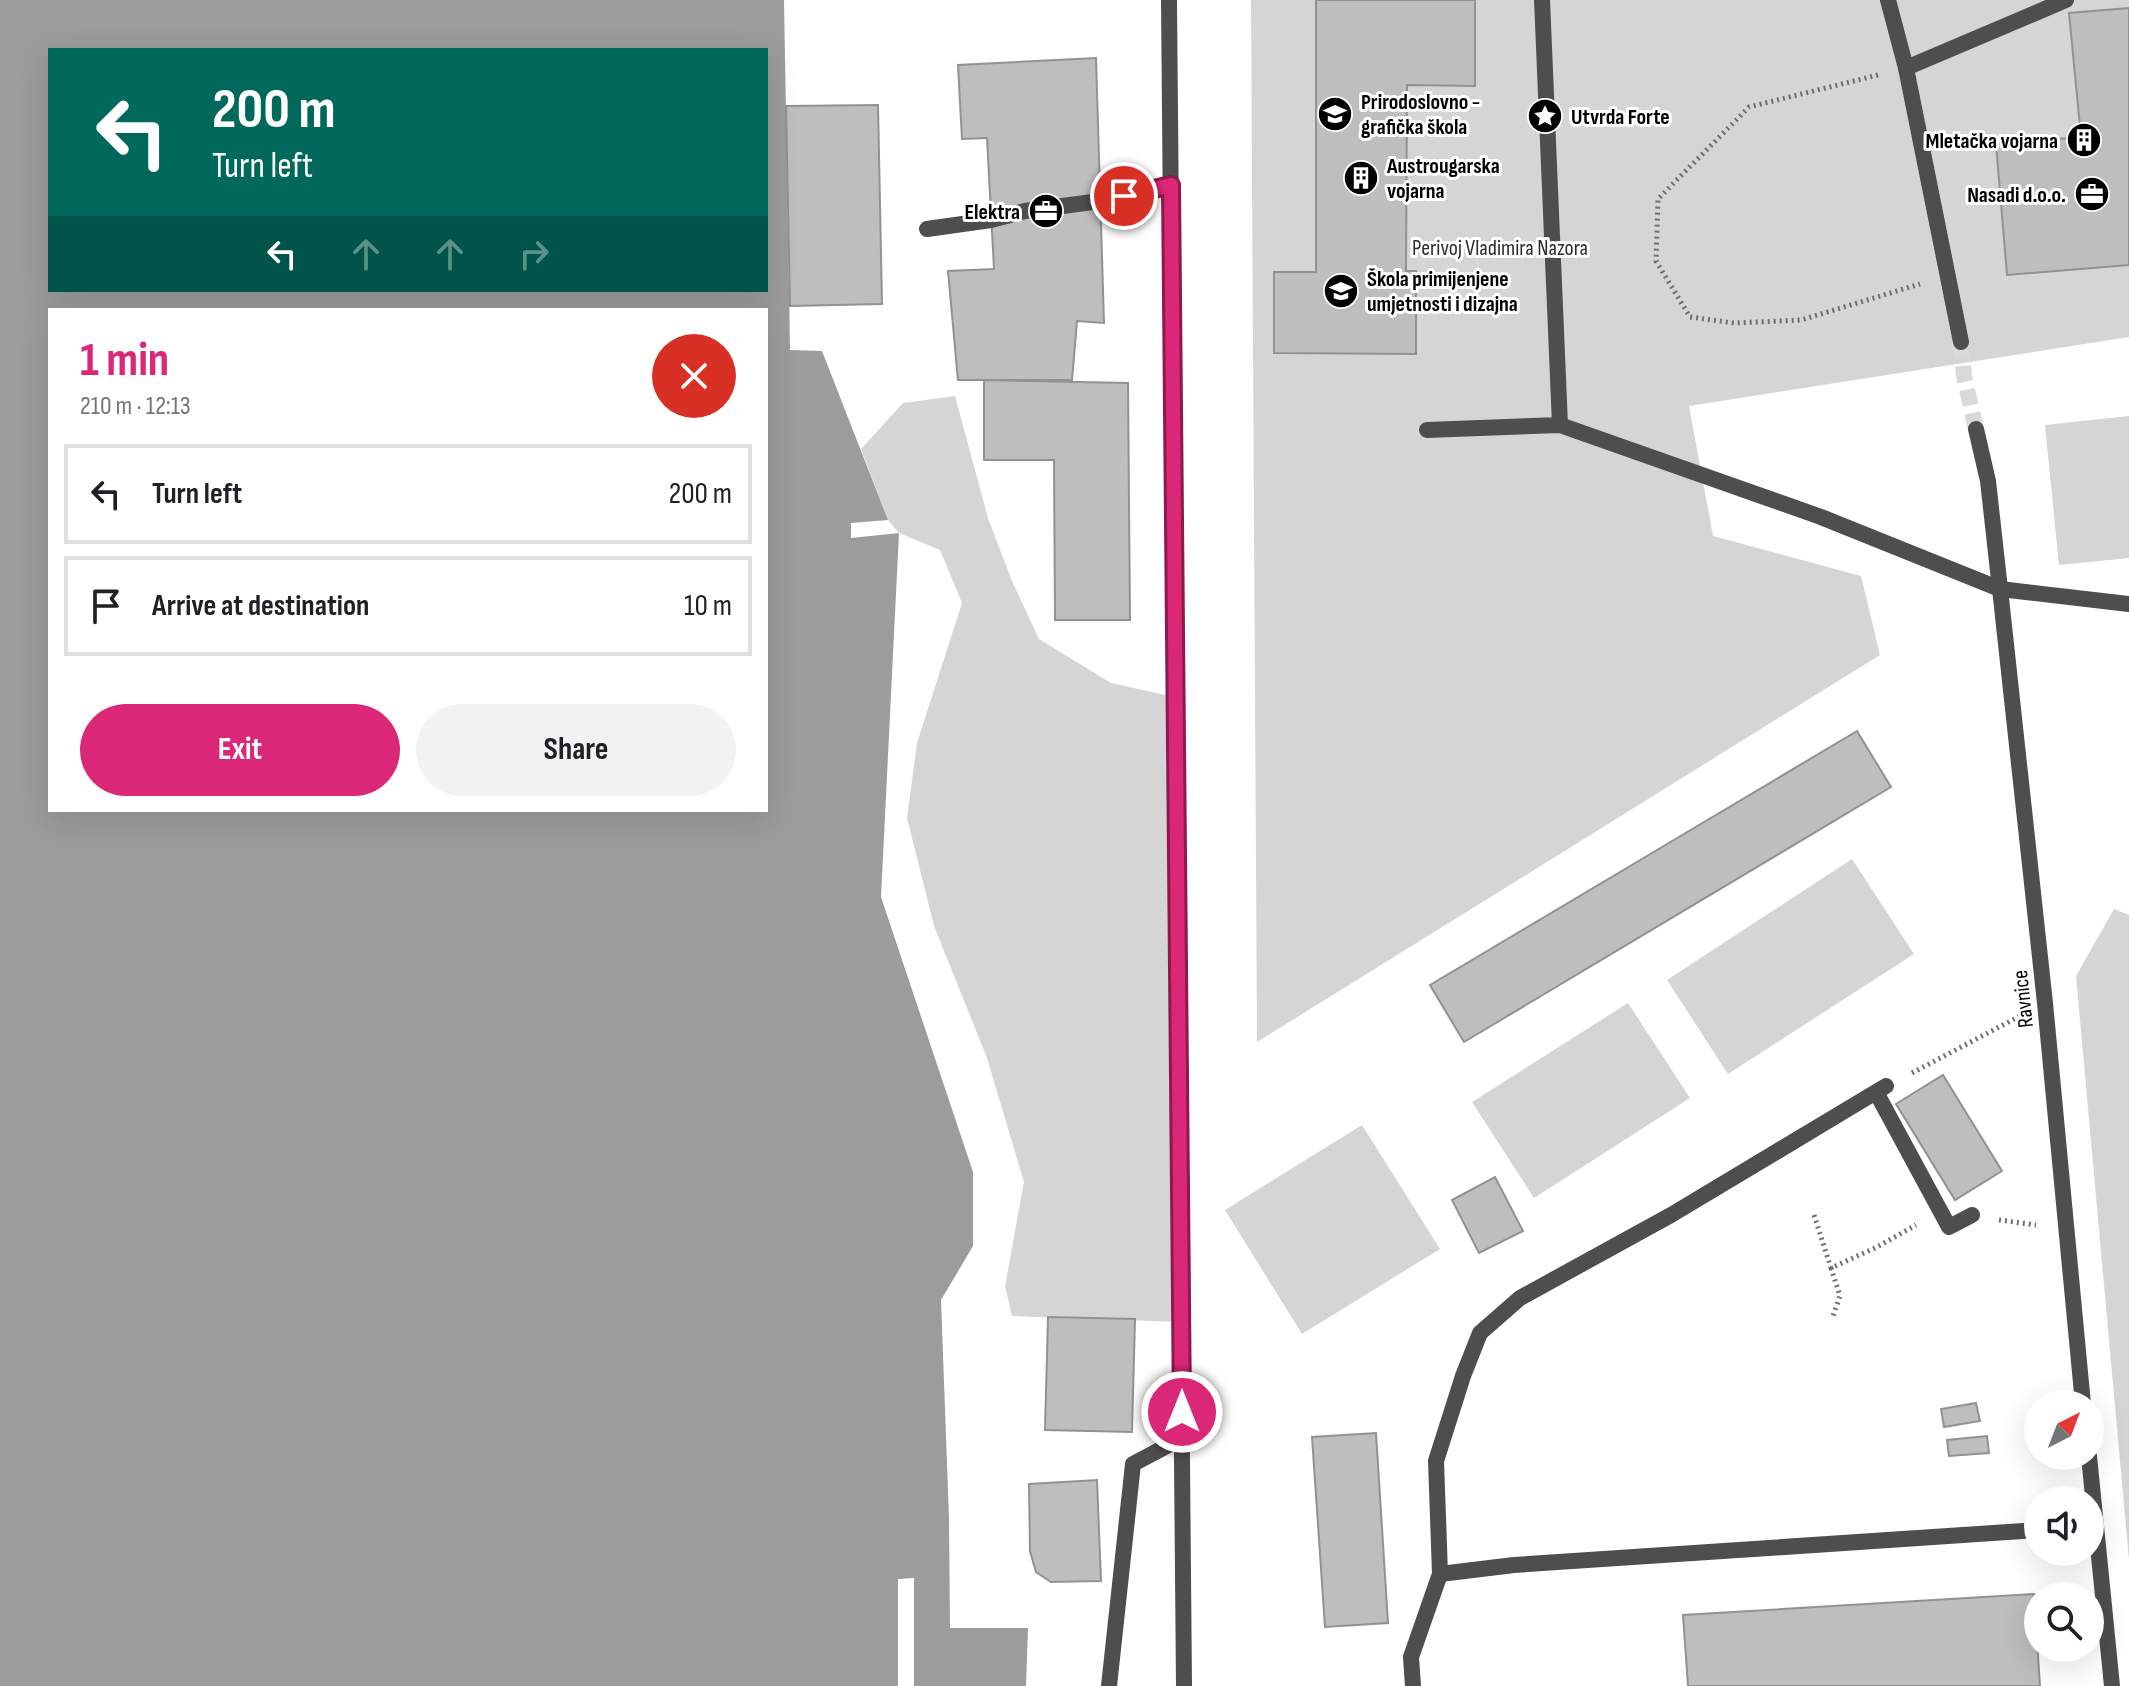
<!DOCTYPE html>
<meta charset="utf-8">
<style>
:root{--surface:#fff;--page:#f2f2f2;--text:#202124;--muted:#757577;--line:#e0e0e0;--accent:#db2777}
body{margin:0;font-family:"Sofia Sans Condensed",sans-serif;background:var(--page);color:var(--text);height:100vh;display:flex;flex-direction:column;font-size:30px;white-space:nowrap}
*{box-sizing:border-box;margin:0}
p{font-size:26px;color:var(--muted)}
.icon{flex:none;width:44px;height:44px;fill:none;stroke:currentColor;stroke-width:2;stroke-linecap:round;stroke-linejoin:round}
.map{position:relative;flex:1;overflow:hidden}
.panel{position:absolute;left:48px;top:308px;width:720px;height:504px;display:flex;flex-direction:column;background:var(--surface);border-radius:0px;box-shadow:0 8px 32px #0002}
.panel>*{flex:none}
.top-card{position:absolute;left:48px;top:48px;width:720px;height:244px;border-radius:0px;box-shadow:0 8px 32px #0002;background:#00695c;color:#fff;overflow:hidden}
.needle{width:52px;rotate:42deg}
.tools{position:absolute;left:2024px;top:1390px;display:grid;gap:16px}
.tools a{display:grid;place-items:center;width:80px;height:80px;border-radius:50%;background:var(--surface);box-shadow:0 8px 32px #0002;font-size:40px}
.pin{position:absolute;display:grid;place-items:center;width:68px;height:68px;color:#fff;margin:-34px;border:4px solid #fff;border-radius:50%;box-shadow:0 2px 8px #0007}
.me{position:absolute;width:88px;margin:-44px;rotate:0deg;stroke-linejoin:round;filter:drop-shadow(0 0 6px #0008)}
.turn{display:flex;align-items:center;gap:28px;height:168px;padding:0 32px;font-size:36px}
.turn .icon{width:104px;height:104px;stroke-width:2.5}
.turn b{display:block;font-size:56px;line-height:68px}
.lanes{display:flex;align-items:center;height:76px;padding:0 32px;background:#0003;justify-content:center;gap:40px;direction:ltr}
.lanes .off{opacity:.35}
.round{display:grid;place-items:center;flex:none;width:84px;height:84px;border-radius:42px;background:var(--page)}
.overview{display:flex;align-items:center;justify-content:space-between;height:136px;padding:0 32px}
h1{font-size:48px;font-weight:700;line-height:60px;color:var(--accent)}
.button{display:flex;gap:16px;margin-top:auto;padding:16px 32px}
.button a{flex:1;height:92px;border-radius:48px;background:var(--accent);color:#fff;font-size:32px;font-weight:700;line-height:92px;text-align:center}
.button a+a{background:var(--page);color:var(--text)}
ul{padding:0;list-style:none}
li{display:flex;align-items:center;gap:24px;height:100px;margin:0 16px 12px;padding:0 16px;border:4px solid var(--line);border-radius:0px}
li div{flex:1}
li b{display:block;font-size:30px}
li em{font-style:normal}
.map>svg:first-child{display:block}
.green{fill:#d5d5d5}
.water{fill:#9c9c9c;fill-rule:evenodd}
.building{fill:#bebebe;stroke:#929292;stroke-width:2}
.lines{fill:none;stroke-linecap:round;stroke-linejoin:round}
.pedestrian-tunnel{stroke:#d9d9d9;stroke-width:16;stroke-dasharray:16 8;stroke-linecap:butt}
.path{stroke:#707070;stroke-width:5;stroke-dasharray:2 4;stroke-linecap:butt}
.service{stroke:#4e4e4e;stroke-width:16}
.pedestrian{stroke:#4e4e4e;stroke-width:16}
.minor{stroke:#4e4e4e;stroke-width:16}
.route-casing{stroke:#8e194d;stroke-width:20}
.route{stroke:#db2777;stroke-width:14}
.labels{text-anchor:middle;stroke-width:6;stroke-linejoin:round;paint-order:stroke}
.poi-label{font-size:22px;font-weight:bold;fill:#000;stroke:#fff;text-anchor:start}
.park-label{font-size:22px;fill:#2c2c2c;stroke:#fff}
.street-label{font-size:22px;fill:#000;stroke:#fff}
</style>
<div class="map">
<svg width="2129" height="1686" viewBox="0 0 2129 1686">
<rect width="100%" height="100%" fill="#fff"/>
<path class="green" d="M1251,0h878v337l-440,69 24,130 148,40 19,79 -623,387z
M955,396l33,122 24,63 27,58 72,44 64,14 6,625 -169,-6 -7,-30 19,-104 -37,-124 -53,-132 -27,-108 10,-75 45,-140 -22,-53 -41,-17 -11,-13 -27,-71 42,-46z
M2129,416v142l-70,7 -14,-140z
M1852,859l62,95 -186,120 -61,-94z
M2114,909l15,6v645l-53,-584z
M1628,1003l62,95 -156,100 -62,-96z
M1362,1125l78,124 -138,85 -77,-124z"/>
<path class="water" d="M0,0h784l6,350 32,1 66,169 -37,3v15l48,-5 -18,364 92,275v74l-32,54 8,218 1,110h78l-2,58h-112v-108l-16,1v107h-898zM50,50h716v240h-716zM50,310h716v500h-716z"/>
<path class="building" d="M1316,0h159v86l-68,-1 -1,186h10v83l-142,-1v-81h42z
M2129,8v257l-122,10 -11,-131 85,-7 -12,-124z
M1096,58l8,265 -27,-2 -5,59h-114l-10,-109 46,-2 -7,-131 -25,1 -4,-74z
M878,105l4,199 -92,2 -4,-200z
M984,380l144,3 2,237h-75l-1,-160h-70z
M1857,731l34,56 -427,255 -34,-57z
M1943,1075l59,96 -47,29 -59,-96z
M1495,1177l28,54 -44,22 -27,-53z
M1048,1317l87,2 -3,113 -87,-2z
M1976,1403l4,18 -36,6 -3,-18z
M1376,1433l12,190 -63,4 -13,-190z
M1987,1436l2,17 -40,3 -2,-16z
M1097,1480l4,101 -50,1 -15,-10 -6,-21 -1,-67z
M2034,1594l6,92h-352l-5,-71z"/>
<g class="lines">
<path class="pedestrian-tunnel" d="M1961,342l3,34 12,53"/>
<path class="path" d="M1878,75l-129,32 -91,92 -2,62 34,56 44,6 67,-3 119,-36
M1912,1073l108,-57
M1814,1215l17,53 46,-21 39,-22
M1999,1220l37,5
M1831,1268l9,28 -8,23"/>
<path class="service" d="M1542,0l18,425
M1906,68l160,-68
M927,229l64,-9 34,-9 75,-10 71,-16
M1427,430l133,-5 261,92 179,72 129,15
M1876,1092l73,135 23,-12
M1440,1574l74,-9 524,-35
M1109,1686l24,-222 49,-26
M1413,1686l-2,-29 29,-83 -4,-113 27,-85 17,-43 40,-35 151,-83 215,-129"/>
<path class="pedestrian" d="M1888,0l18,68 55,274
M1976,429l12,52 12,108"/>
<path class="minor" d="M1169,0l15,1686
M2000,589l45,414 38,401
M2089,1456l23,230"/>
</g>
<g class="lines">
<g class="route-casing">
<path id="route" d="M1124,196l47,-11 11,1227"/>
</g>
<use href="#route" class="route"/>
</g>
<defs>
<g id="school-disc" transform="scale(1.8)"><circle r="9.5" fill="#000" stroke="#fff"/><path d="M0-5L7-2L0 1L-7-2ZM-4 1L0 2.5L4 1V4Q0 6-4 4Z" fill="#fff"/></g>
<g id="sight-disc" transform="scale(1.8)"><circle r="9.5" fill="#000" stroke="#fff"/><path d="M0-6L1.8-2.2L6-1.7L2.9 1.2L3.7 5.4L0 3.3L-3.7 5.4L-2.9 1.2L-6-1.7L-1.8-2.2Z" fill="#fff"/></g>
<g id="building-disc" transform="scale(1.8)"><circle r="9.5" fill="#000" stroke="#fff"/><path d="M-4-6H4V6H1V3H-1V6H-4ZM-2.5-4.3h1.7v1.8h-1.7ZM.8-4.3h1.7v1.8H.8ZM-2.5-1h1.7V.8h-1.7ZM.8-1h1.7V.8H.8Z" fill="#fff"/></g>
<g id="office-disc" transform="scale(1.8)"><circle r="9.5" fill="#000" stroke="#fff"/><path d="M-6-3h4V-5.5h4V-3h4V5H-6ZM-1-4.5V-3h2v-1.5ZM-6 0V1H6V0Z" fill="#fff"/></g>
</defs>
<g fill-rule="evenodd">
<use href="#school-disc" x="1335" y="114"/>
<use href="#sight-disc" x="1545" y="116"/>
<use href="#building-disc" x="2084" y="140"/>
<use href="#building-disc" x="1361" y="178"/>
<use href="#office-disc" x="2092" y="194"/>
<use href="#office-disc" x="1046" y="211"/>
<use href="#school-disc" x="1341" y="291"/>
</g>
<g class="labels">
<g class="poi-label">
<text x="1361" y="109">Prirodoslovno -<tspan x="1361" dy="25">grafička škola</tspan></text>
<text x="1571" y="124">Utvrda Forte</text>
<text x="2058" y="148" text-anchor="end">Mletačka vojarna</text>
<text x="1387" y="173">Austrougarska<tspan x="1387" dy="25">vojarna</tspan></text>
<text x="2066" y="202" text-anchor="end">Nasadi d.o.o.</text>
<text x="1020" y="219" text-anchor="end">Elektra</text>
<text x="1367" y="286">Škola primijenjene<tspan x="1367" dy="25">umjetnosti i dizajna</tspan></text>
</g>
<g class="park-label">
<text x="1500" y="255">Perivoj Vladimira Nazora</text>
</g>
<g class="street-label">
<text transform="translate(2022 999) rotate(-96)" y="8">Ravnice</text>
</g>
</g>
</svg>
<div class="tools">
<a><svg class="needle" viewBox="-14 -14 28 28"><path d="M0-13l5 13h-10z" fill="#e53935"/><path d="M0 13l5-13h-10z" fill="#757577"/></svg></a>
<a><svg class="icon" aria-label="sound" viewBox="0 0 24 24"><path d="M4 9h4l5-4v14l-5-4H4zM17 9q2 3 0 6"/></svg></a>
<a><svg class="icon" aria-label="search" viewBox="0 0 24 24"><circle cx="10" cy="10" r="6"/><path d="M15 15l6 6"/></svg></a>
</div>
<div class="pin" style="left:1124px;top:196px;background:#d93025"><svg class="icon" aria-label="arrive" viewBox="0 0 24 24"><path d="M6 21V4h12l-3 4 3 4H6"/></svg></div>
<svg class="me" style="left:1182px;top:1412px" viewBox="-20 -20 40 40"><circle r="17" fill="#db2777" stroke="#fff" stroke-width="3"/><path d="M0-11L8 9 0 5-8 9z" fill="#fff"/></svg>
<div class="top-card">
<div class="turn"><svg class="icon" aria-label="left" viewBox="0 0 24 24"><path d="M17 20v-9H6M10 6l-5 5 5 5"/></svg><div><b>200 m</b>Turn left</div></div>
<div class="lanes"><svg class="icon" aria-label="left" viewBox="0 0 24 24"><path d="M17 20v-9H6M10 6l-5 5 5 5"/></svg><svg class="icon off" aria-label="ahead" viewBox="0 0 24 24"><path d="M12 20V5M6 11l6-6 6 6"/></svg><svg class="icon off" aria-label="ahead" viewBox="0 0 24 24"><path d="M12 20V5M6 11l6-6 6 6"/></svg><svg class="icon off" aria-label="right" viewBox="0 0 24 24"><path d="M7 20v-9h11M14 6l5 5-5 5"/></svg></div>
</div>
<section class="panel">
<div class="overview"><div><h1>1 min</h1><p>210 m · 12:13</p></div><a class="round" style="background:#d93025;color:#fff"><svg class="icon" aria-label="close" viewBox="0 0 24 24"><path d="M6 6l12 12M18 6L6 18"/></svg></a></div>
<ul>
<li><svg class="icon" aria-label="left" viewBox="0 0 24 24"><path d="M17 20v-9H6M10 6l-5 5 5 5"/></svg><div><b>Turn left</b></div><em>200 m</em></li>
<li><svg class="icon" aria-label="arrive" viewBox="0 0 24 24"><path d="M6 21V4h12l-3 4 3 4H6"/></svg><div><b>Arrive at destination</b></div><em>10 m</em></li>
</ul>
<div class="button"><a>Exit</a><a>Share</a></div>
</section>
</div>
